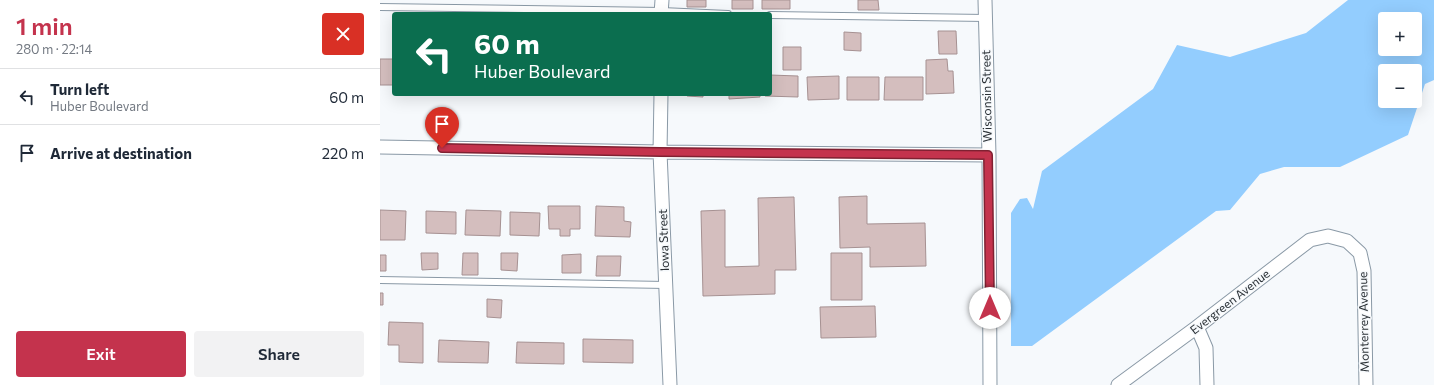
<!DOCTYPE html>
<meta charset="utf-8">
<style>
:root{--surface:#fff;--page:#f2f2f3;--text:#1f2937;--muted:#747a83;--line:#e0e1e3;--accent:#c4334d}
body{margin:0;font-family:Commissioner,sans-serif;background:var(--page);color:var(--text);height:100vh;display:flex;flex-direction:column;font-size:15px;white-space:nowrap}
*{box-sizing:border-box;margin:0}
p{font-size:13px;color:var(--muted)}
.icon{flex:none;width:22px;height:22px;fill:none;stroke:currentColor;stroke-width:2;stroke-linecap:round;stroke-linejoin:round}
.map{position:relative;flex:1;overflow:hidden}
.drawer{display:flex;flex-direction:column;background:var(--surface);width:380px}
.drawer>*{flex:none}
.hud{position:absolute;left:12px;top:12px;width:380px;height:84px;border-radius:4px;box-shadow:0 4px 16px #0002;background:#0b6e4f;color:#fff;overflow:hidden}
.fabs{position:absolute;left:998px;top:12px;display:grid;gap:8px}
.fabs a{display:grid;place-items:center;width:44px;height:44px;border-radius:4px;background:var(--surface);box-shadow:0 4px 16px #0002;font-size:20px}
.pin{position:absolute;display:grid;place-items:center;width:34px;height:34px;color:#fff;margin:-41px -17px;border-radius:50% 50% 50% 0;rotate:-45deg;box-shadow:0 0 4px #0007}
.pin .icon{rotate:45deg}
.me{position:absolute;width:44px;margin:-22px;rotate:0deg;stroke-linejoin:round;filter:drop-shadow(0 0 3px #0008)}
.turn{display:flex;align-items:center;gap:14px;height:84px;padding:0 16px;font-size:18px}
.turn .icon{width:52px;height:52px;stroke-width:2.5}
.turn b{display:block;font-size:28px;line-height:34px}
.round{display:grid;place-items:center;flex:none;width:42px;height:42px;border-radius:4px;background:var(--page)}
.headline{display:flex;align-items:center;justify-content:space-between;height:68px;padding:0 16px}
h1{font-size:24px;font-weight:600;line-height:30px;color:var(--accent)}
.cta{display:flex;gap:8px;margin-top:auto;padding:8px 16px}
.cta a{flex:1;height:46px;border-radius:4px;background:var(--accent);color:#fff;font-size:16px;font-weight:600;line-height:46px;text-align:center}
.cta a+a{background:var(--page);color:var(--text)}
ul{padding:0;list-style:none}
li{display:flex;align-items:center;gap:12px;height:56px;padding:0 16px;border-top:1px solid var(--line)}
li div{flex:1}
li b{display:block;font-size:15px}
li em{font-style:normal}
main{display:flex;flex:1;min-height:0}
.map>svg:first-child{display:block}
.water{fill:#93cdfe;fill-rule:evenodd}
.building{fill:#d4bebe;stroke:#a69192}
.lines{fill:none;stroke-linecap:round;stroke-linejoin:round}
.service-casing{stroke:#8a99a6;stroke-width:8}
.minor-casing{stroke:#8a99a6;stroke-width:15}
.service{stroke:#fff;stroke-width:6}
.minor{stroke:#fff;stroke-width:13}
.route-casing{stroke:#7f2132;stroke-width:10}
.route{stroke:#c4334d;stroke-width:7}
.labels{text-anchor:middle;stroke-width:3;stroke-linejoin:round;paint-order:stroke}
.street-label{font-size:12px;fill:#2a3035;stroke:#f6f9fc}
</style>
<main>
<section class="drawer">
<div class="headline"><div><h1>1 min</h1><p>280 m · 22:14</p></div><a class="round" style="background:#d93025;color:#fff"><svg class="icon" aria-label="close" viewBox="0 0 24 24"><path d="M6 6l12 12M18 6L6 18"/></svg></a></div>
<ul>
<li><svg class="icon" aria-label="left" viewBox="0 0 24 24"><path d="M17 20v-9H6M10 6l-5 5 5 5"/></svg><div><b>Turn left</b><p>Huber Boulevard</p></div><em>60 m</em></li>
<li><svg class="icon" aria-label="arrive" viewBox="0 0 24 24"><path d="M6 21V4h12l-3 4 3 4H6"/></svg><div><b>Arrive at destination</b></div><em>220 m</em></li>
</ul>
<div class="cta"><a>Exit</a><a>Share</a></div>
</section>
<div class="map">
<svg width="1054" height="385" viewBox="0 0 1054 385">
<rect width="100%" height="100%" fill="#f6f9fc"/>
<path class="water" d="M968,0h86v80l-9,4 -17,51 -68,32h-56l-24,7 -30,36 -14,1 -184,135h-21v-133l9,-14 7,-1 6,11 9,-38 111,-82 24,-44 53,12 76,-24zM1005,19h30v30h-30zM1005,71h30v30h-30z"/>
<path class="building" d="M307,0h19v7h-19z
M352,0h21v9h-21z
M382,0h28v9h-28z
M478,0h20l1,10h-21z
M558,31h18l1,23h-18z
M464,32l17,1v18l-17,-1z
M403,47h18v23h-18z
M0,59h14v26h-14z
M567,59l1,12h5l1,22 -28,1v-34z
M390,75l28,1v21l-33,-1v-2h5z
M459,76v23l-31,1 -1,-23z
M467,77h32v23h-32z
M505,77h38v23h-39z
M307,94h16v3l-16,-1z
M349,94h31v3l-31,2z
M487,196v28l58,-1 1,43 -56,1v-20l-30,1 -1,-51z
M414,197l2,73h-21v24l-72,2 -2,-85 24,-1v57l34,-1 -1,-68z
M168,206h32v23h-10v7h-10v-7h-11z
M216,206l28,1v14l7,1 -1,15 -35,-1z
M0,210l26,1 -1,29h-25z
M86,210l35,1 -1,25 -35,-1z
M46,211l30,1v22l-30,-1z
M130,212l30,1 -1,23 -29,-1z
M41,253h17v16l-16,1z
M83,253h15v22h-16z
M121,253h17l-1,18 -16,-1z
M451,253h31v47h-31z
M201,254v19h-19v-18z
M0,255h6v16h-6z
M217,256h24l-1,20h-24z
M0,293h3v12h-3z
M107,299l15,1 -1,18 -14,-1z
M495,306l1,31 -55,1 -1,-31z
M9,322l34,1v40l-24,-1v-17h-11z
M203,339l50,1v23l-50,-1z
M59,340l50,2 -1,21 -50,-1z
M137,342l47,1v21l-48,-1z"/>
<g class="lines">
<g class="service-casing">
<path id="service" d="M0,7l282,4 66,3
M390,15l216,3
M0,280l286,5"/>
</g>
<g class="minor-casing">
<path id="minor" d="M605,0l4,155 1,230
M281,14l1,-14
M281,94l-1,58 10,233
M0,147l280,5 329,3
M817,327l9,21 1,37
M738,385l79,-58 113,-87 18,-4 19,5 13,12 4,18 2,114"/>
</g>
<use href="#service" class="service"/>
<use href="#minor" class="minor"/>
</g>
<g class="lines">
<g class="route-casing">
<path id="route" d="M62,148l218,4 328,3 2,153"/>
</g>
<use href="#route" class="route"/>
</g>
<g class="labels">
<g class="street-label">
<text transform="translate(607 96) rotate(-91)" y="4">Wisconsin Street</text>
<text transform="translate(284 240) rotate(-92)" y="4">Iowa Street</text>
<text transform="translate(850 302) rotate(-38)" y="4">Evergreen Avenue</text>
<text transform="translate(984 322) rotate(-91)" y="4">Monterrey Avenue</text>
</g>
</g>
</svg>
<div class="fabs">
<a>+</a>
<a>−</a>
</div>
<div class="pin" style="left:62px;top:148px;background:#d93025"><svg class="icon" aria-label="arrive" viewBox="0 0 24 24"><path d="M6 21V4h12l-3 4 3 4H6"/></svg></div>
<svg class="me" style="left:610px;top:308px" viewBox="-20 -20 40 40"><circle r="19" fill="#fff"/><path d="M0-13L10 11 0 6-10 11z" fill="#c4334d"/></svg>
<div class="hud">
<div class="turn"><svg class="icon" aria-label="left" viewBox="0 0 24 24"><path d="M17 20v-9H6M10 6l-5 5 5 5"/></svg><div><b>60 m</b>Huber Boulevard</div></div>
</div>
</div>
</main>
